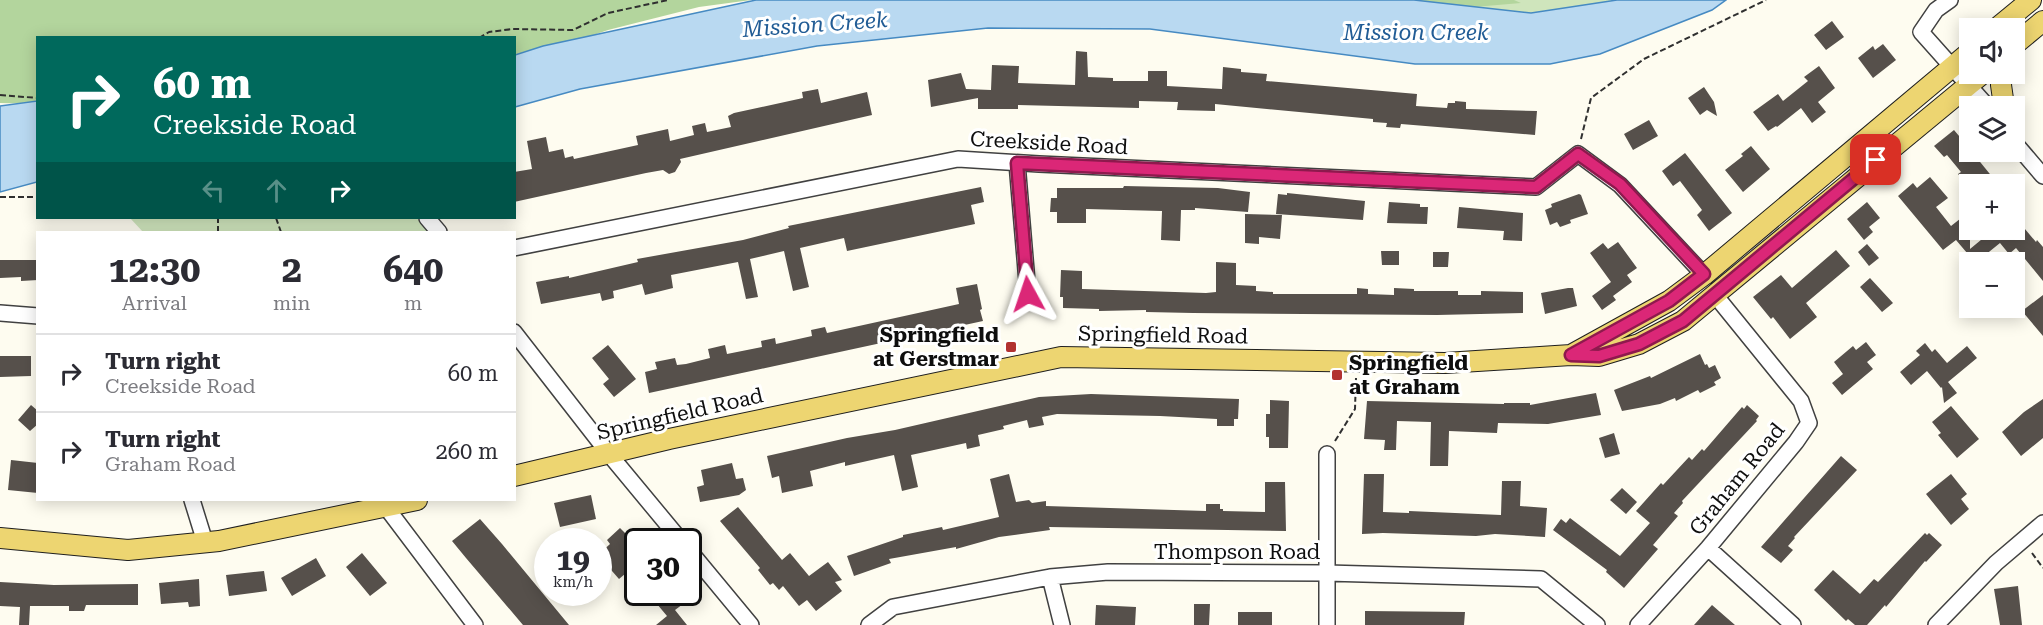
<!DOCTYPE html>
<meta charset="utf-8">
<style>
:root{--surface:#fff;--page:#f2f2f3;--text:#2b2b33;--muted:#7c7c81;--line:#e1e1e2}
body{margin:0;font-family:"Roboto Serif",serif;background:var(--page);color:var(--text);height:100vh;display:flex;flex-direction:column;font-size:22px;white-space:nowrap}
*{box-sizing:border-box;margin:0}
p{font-size:20px;color:var(--muted)}
.icon{flex:none;width:33px;height:33px;fill:none;stroke:currentColor;stroke-width:2;stroke-linecap:round;stroke-linejoin:round}
.map{position:relative;flex:1;overflow:hidden}
.details{position:absolute;left:36px;top:231px;width:480px;height:270px;display:flex;flex-direction:column;background:var(--surface);border-radius:0px;box-shadow:0 3px 15px #0003}
.details>*{flex:none}
.top-card{position:absolute;left:36px;top:36px;width:480px;height:183px;border-radius:0px;box-shadow:0 3px 15px #0003;background:#00695c;color:#fff;overflow:hidden}
.fabs{position:absolute;left:1959px;top:18px;display:grid;gap:12px}
.fabs a{display:grid;place-items:center;width:66px;height:66px;border-radius:0px;background:var(--surface);box-shadow:0 3px 15px #0003;font-size:30px}
.speed{position:absolute;left:534px;top:528px;display:flex;gap:12px;font-size:30px;font-weight:700;text-align:center}
.speed>*{display:grid;place-content:center;width:78px;height:78px;border-radius:50%;background:var(--surface);box-shadow:0 3px 15px #0003;line-height:1}
.speed small{font-size:15px;font-weight:400}
.speed .limit{border:3px solid #111;border-radius:9px;background:#fff;color:#111}
.pin{position:absolute;display:grid;place-items:center;width:51px;height:51px;color:#fff;margin:-26px;border-radius:12px;box-shadow:0 3px 9px #0006}
.me{position:absolute;width:66px;margin:-33px;rotate:355deg;stroke-linejoin:round;filter:drop-shadow(0 0 4px #0008)}
.turn{display:flex;align-items:center;gap:21px;height:126px;padding:0 18px;font-size:27px}
.turn .icon{width:78px;height:78px;stroke-width:2.5}
.turn b{display:block;font-size:42px;line-height:51px}
.lanes{display:flex;align-items:center;height:57px;padding:0 18px;background:#0003;justify-content:center;gap:30px;direction:ltr}
.lanes .off{opacity:.35}
.eta{display:flex;justify-content:space-evenly;align-items:center;height:102px;text-align:center}
.eta b{font-size:36px;font-weight:700;line-height:42px}
ul{padding:0;list-style:none}
li{display:flex;align-items:center;gap:18px;height:78px;padding:0 18px;border-top:2px solid var(--line)}
li div{flex:1}
li b{display:block;font-size:22px}
li em{font-style:normal}
.map>svg:first-child{display:block}
.green{fill:#cfe5bc}
.forest{fill:#b3d59d}
.water{fill:#b9d9f1;stroke:#468ac2;stroke-width:1.5}
.building{fill:#56504b}
.lines{fill:none;stroke-linecap:round;stroke-linejoin:round}
.minor-casing{stroke:#414141;stroke-width:18}
.major-casing{stroke:#1f1f1f;stroke-width:22}
.path{stroke:#303030;stroke-width:2;stroke-dasharray:6 3;stroke-linecap:butt}
.minor{stroke:#fff;stroke-width:15}
.major{stroke:#edd571;stroke-width:20}
.route-casing{stroke:#8e194d;stroke-width:15}
.route{stroke:#db2777;stroke-width:10}
.poi-dot{fill:#b23231;stroke:#fff;stroke-width:2}
.labels{text-anchor:middle;stroke-width:6;stroke-linejoin:round;paint-order:stroke}
.street-label{font-size:21px;fill:#0e0e0e;stroke:#fff}
.poi-label{font-size:21px;font-weight:bold;fill:#0e0e0e;stroke:#fff;text-anchor:end}
.water-label{font-size:22px;font-style:italic;fill:#215c95;stroke:#fff}
</style>
<div class="map">
<svg width="2043" height="625" viewBox="0 0 2043 625">
<rect width="100%" height="100%" fill="#fefcf0"/>
<path class="green" d="M1297,0h337l-94,23z
M130,218h287l12,14h-286z"/>
<path class="forest" d="M0,0h751l-52,7 -91,23 -93,32 -1,-24h-476l-1,66 -37,-1z
M1403,0h111l7,3 -47,4z"/>
<path class="water" d="M756,0h658l117,13 86,-13h109l-14,10 -112,44 -50,10h-135l-265,-35 -162,-1 -171,18 -237,43 -65,18v-52l28,-9z
M37,101v81l-37,10v-86z"/>
<path class="building" d="M1832,21l12,16 -18,13 -12,-15z
M1883,44l13,16 -23,18 -15,-20 15,-12 2,4z
M1076,51l11,1 1,25 25,1v3h35v-10h19v15l55,3 1,-22 18,2v3l26,2 -1,7 151,13 -1,12 31,2 1,-5h7v-2l11,1v7l71,2 -2,24 -134,-11 -1,4 -14,-1 1,-4 -14,-1v-3l-158,-15v7l-38,-1 1,-8 -39,-1v7l-121,-3v4h-40v-11l-47,9 -3,-27 33,-7 5,16 25,1 1,-25 27,1 -1,17 57,2z
M1819,66l16,22 -17,14 8,10 -14,11 -11,-15 -24,19 -1,-1 -8,5 -15,-19 25,-18 5,7 25,-20 -4,-4z
M1704,87l10,15 3,14 -10,-6 -7,5 -12,-17z
M818,89l3,14 46,-11 5,23 -192,44 1,3 -6,10 -6,2 -6,-4 -17,3 -132,29v-30l18,-3 -5,-28 19,-4 3,15 14,-3 2,9 8,-2 1,3 64,-14 -2,-9 32,-7 2,12 24,-6 -2,-9 13,-3 2,9 24,-5 -3,-11 6,-3 69,-15 -1,-6z
M1649,120l9,16 -25,14 -9,-16z
M1954,130l16,19v3h2l26,32h-31l-9,-10 3,-2 -14,-17 -3,2 -10,-11z
M1751,146l19,23 -27,23 -18,-22 18,-14 -2,-2z
M1685,153l47,60 -23,18 -12,-16 5,-5 -22,-29 -7,5 -11,-15z
M1930,177l18,21 -12,9 15,19 19,-15v38l23,-19h21v-14l22,26 1,-2 6,7v34l-27,-33 -7,6 -9,-11 -21,17 -2,-3 -4,3 -17,-20 -13,10 -45,-54 15,-13 4,5z
M1124,186l94,2 32,4 -2,20 -53,-4v2h-14l-1,31 -19,-1 1,-29 -76,-2v14h-29v-11h-7l1,-14h6v-10h66z
M981,187l3,15 -13,3 4,19 -128,27 -3,-13 -44,10 9,39 -16,4 -9,-40 -34,8 8,38 -12,2 -8,-37 -67,13 2,13 -28,7 -3,-11 -29,7 1,7 -12,3 -2,-8 -59,11 -5,-22 33,-6v2l69,-16 -1,-3 106,-19 46,-12 -1,-2z
M1287,193l78,8 -2,19 -87,-6 2,-20 9,1z
M1579,194l2,1 7,19 -18,6 1,3 -11,4 -3,-5 -7,3 -5,-15 7,-3 -1,-3z
M1389,202l31,2v3h8l-1,17 -40,-1z
M1867,202l13,16 -11,9 4,5 -9,8 -17,-21z
M1459,207l64,6 -1,28 -19,-1 1,-9 -47,-3z
M1245,214l37,1 -2,24 -21,-2v7l-14,-1z
M1618,242l19,26 -10,7 5,7 -19,14 3,4 -14,10 -10,-14 19,-14 -21,-29 13,-10 5,6z
M1867,244l12,14 -10,8 -11,-14z
M1836,250l14,16 -44,37 11,14 -27,22 -17,-22 -2,2 -18,-22 28,-22 11,13z
M1381,251h18v14h-17z
M1433,252h16l-1,15h-15z
M0,260h38v20l-17,1v-4l-21,1z
M1216,262l20,1v22l20,1v5l17,1v2h84v-6l11,1v5l26,1v-7l20,1v2h44v4h23v-4l42,1v21l-86,2 -244,-2 -47,-1v-2l-47,1v-2l-36,-1v-11h-3l1,-27 21,1v18l124,4 10,-1z
M1870,278l23,25 -11,9 -22,-25z
M977,284l5,25 -2,1 3,11 -334,72 -4,-21 12,-3 -2,-7 20,-4 2,7 9,-1 24,-6 -2,-9 17,-4 2,9 35,-7 -1,-6 14,-3 1,6 36,-8 -1,-6 14,-3 2,6 132,-29 -3,-16z
M1568,288h5l4,18 -32,8 -4,-21z
M2043,295v41l-21,-25z
M1866,342l10,13 -9,7 6,7 -31,26 -10,-12 11,-9 -9,-12 19,-16 3,4z
M1925,343l7,9 3,-3 12,14 20,-17 10,12 -29,24 9,11 -13,10 -2,-16 -1,1 -14,-17 -16,14 -11,-13 20,-17 -4,-4z
M608,345l28,34 -22,18 -11,-13 6,-5 -17,-21z
M1700,354l5,11 2,-1 2,4 6,-3 6,13 -7,4 2,3 -16,8 -2,-3 -22,11 -1,-3 -15,6 -38,7 -8,-21 36,-14 1,2z
M0,356h31v20l-31,1z
M1596,393l5,22 -53,9 -50,-1 -1,10 -48,-2 -1,35h-18l1,-44 -34,-1 -1,29h-12l1,-10 -21,-1 3,-38 137,3v-1h26v2z
M1091,394l148,5 -1,20h-4v7h-17v-7l-57,-3 -103,-2 -15,3 2,8 -15,3 -2,-8 -24,6 1,3 -26,6 2,11 -13,3 -1,-6 -55,12 7,32 -16,4 -8,-36 -49,11v-4l-35,9 3,15 -31,7 -3,-17 -7,2 -5,-22 80,-18 48,-8 144,-33z
M2043,399v39l-22,18 -19,-24 22,-20z
M1270,400l19,1 -1,47h-19v-11h-3v-23h4z
M31,405l7,6v13l-8,7 -12,-11z
M1747,405l12,11 -3,4 1,1 -75,80 1,2 -9,10 4,3 -25,29 5,4 -34,39 -18,-16 1,-2 -54,-40 8,-11 5,4 4,-5 50,38 30,-33 -14,-12 25,-28 2,2 26,-28 3,3 10,-11 2,2 38,-44 2,2z
M1951,406l28,33 -22,19 -19,-23 3,-2 -9,-11z
M1614,433l6,21 -15,4 -6,-20z
M1841,456l16,14 -63,67 1,1 -7,8 5,4 -12,13 -20,-16z
M11,460l27,3v30l-30,-3z
M732,463l4,16 7,-1 3,12 -7,5 -39,7 -3,-15 7,-2 -3,-15z
M1009,474l7,28 13,-2 3,3 14,-2v5l160,5v-7h14v5h3v2l42,1v-30h20l1,49 -237,-4 1,3 -51,7 -43,12v-2l-67,12 2,4 -37,13 -7,-20 56,-19v-2l39,-8 1,3 56,-13 -9,-38z
M1364,474h20l-1,38 26,1v-2l92,4 1,-34h19l-1,25 27,2 -2,29 -50,-3 -19,2 -93,-3 -21,1z
M1951,474l16,20 -6,5 8,10 -18,16 -25,-31z
M1622,488l15,14 -11,12 -16,-14z
M591,495l5,24 -36,8 -6,-24z
M738,507l44,53 8,-7 19,23 19,-14 14,18 -7,2 7,9 -26,20 -9,-11 -8,6 -16,-20 -4,4 -6,-7 -3,2 -12,-15 2,-2 -40,-47z
M480,519l22,25 67,81h-46l-57,-67 -14,-17z
M620,528l18,18v17l-19,16 -21,-24 12,-11 -3,-4z
M1925,533l2,2 2,-2 13,12 -16,17 -1,-1 -39,46 -1,-2 -18,20h-12l-7,-6 -2,2 -32,-31 19,-20 27,24 14,-15 4,3z
M362,553l25,30 -17,13 -24,-29z
M316,558l10,18 -34,20 -11,-18z
M264,571l3,20 -38,5 -3,-21z
M199,579l1,27 -11,1 -1,-5 -27,2 -2,-21z
M0,582l54,3 84,-1v21h-52l-2,6h-15v-5h-39l-1,19h-10l1,-18 -20,-1z
M2018,586l4,39h-22l-6,-36z
M647,592h27l9,12 -8,6 12,15h-31l11,-9z
M1194,604h16l-1,21h-15z
M1096,605l40,2 -1,18h-40z
M1712,605l23,20h-41z
M1365,611l100,1 -1,13h-99z
M1238,612h34v13h-34z"/>
<g class="lines">
<g class="minor-casing">
<path id="minor" d="M1950,0l-14,10 -15,22 66,74
M2014,142l29,34
M1017,163l11,131
M427,218l12,14
M514,248l444,-89 81,5 497,23 42,-33 42,31 84,90
M0,313l38,3
M514,332l95,122 73,88
M192,500l13,42
M386,507l89,118
M1708,548l85,77
M688,549l63,76
M1050,577l12,48
M869,625l24,-18 157,-30 58,-5 219,1 214,6 56,46
M1327,625v-171
M1638,625l70,-77 88,-106 13,-19 -8,-22 -86,-106
M1936,625l60,-62 47,-40"/>
</g>
<g class="major-casing">
<path id="major" d="M1997,28l34,-28
M2014,45l29,-24
M2002,74l-1,11 3,21
M1571,355l98,-54 35,-26 266,-223
M514,476l155,-37 392,-82 384,6 126,-8 28,1 40,-12 44,-23 299,-247
M0,538l128,12 91,-9 198,-41"/>
</g>
<path class="path" d="M479,38l10,-6 24,-3 60,1 35,-17 60,-13
M0,95l38,3
M1581,139l10,-41 53,-39 122,-59
M0,197h38
M276,218l5,14
M218,232v-14
M1335,441l20,-32 1,-31
M2032,553l11,15"/>
<use href="#minor" class="minor"/>
<use href="#major" class="major"/>
</g>
<g class="lines">
<g class="route-casing">
<path id="route" d="M1028,294l-11,-131 519,24 42,-33 42,30 84,90 -35,27 -98,54 28,1 40,-12 44,-23 193,-161"/>
</g>
<use href="#route" class="route"/>
</g>
<g class="poi-dot">
<rect x="1005" y="341" width="12" height="12" rx="3"/>
<rect x="1331" y="369" width="12" height="12" rx="3"/>
</g>
<g class="labels">
<g class="street-label">
<text transform="translate(1049 143) rotate(3)" y="7">Creekside Road</text>
<text transform="translate(1163 335) rotate(1)" y="7">Springfield Road</text>
<text transform="translate(680 414) rotate(-13)" y="7">Springfield Road</text>
<text transform="translate(1737 479) rotate(-51)" y="7">Graham Road</text>
<text x="1237" y="559">Thompson Road</text>
</g>
<g class="poi-label">
<text x="999" y="342">Springfield<tspan x="999" dy="24">at Gerstmar</tspan></text>
<text x="1349" y="370" text-anchor="start">Springfield<tspan x="1349" dy="24">at Graham</tspan></text>
</g>
<g class="water-label">
<text transform="translate(815 24) rotate(-4)" y="8">Mission Creek</text>
<text x="1416" y="40">Mission Creek</text>
</g>
</g>
</svg>
<div class="fabs">
<a><svg class="icon" aria-label="sound" viewBox="0 0 24 24"><path d="M4 9h4l5-4v14l-5-4H4zM17 9q2 3 0 6"/></svg></a>
<a><svg class="icon" aria-label="layers" viewBox="0 0 24 24"><path d="M12 4l9 5-9 5-9-5zM3 14l9 5 9-5"/></svg></a>
<a>+</a>
<a>−</a>
</div>
<div class="speed"><div>19<small>km/h</small></div><div class="limit">30</div></div>
<div class="pin" style="left:1876px;top:160px;background:#d93025"><svg class="icon" aria-label="arrive" viewBox="0 0 24 24"><path d="M6 21V4h12l-3 4 3 4H6"/></svg></div>
<svg class="me" style="left:1028px;top:294px" viewBox="-20 -20 40 40"><path d="M0-17L14 15 0 8-14 15z" fill="#db2777" stroke="#fff" stroke-width="4"/></svg>
<div class="top-card">
<div class="turn"><svg class="icon" aria-label="right" viewBox="0 0 24 24"><path d="M7 20v-9h11M14 6l5 5-5 5"/></svg><div><b>60 m</b>Creekside Road</div></div>
<div class="lanes"><svg class="icon off" aria-label="left" viewBox="0 0 24 24"><path d="M17 20v-9H6M10 6l-5 5 5 5"/></svg><svg class="icon off" aria-label="ahead" viewBox="0 0 24 24"><path d="M12 20V5M6 11l6-6 6 6"/></svg><svg class="icon" aria-label="right" viewBox="0 0 24 24"><path d="M7 20v-9h11M14 6l5 5-5 5"/></svg></div>
</div>
<section class="details">
<div class="eta">
<div><b>12:30</b><p>Arrival</p></div>
<div><b>2</b><p>min</p></div>
<div><b>640</b><p>m</p></div>
</div>
<ul>
<li><svg class="icon" aria-label="right" viewBox="0 0 24 24"><path d="M7 20v-9h11M14 6l5 5-5 5"/></svg><div><b>Turn right</b><p>Creekside Road</p></div><em>60 m</em></li>
<li><svg class="icon" aria-label="right" viewBox="0 0 24 24"><path d="M7 20v-9h11M14 6l5 5-5 5"/></svg><div><b>Turn right</b><p>Graham Road</p></div><em>260 m</em></li>
</ul>
</section>
</div>
